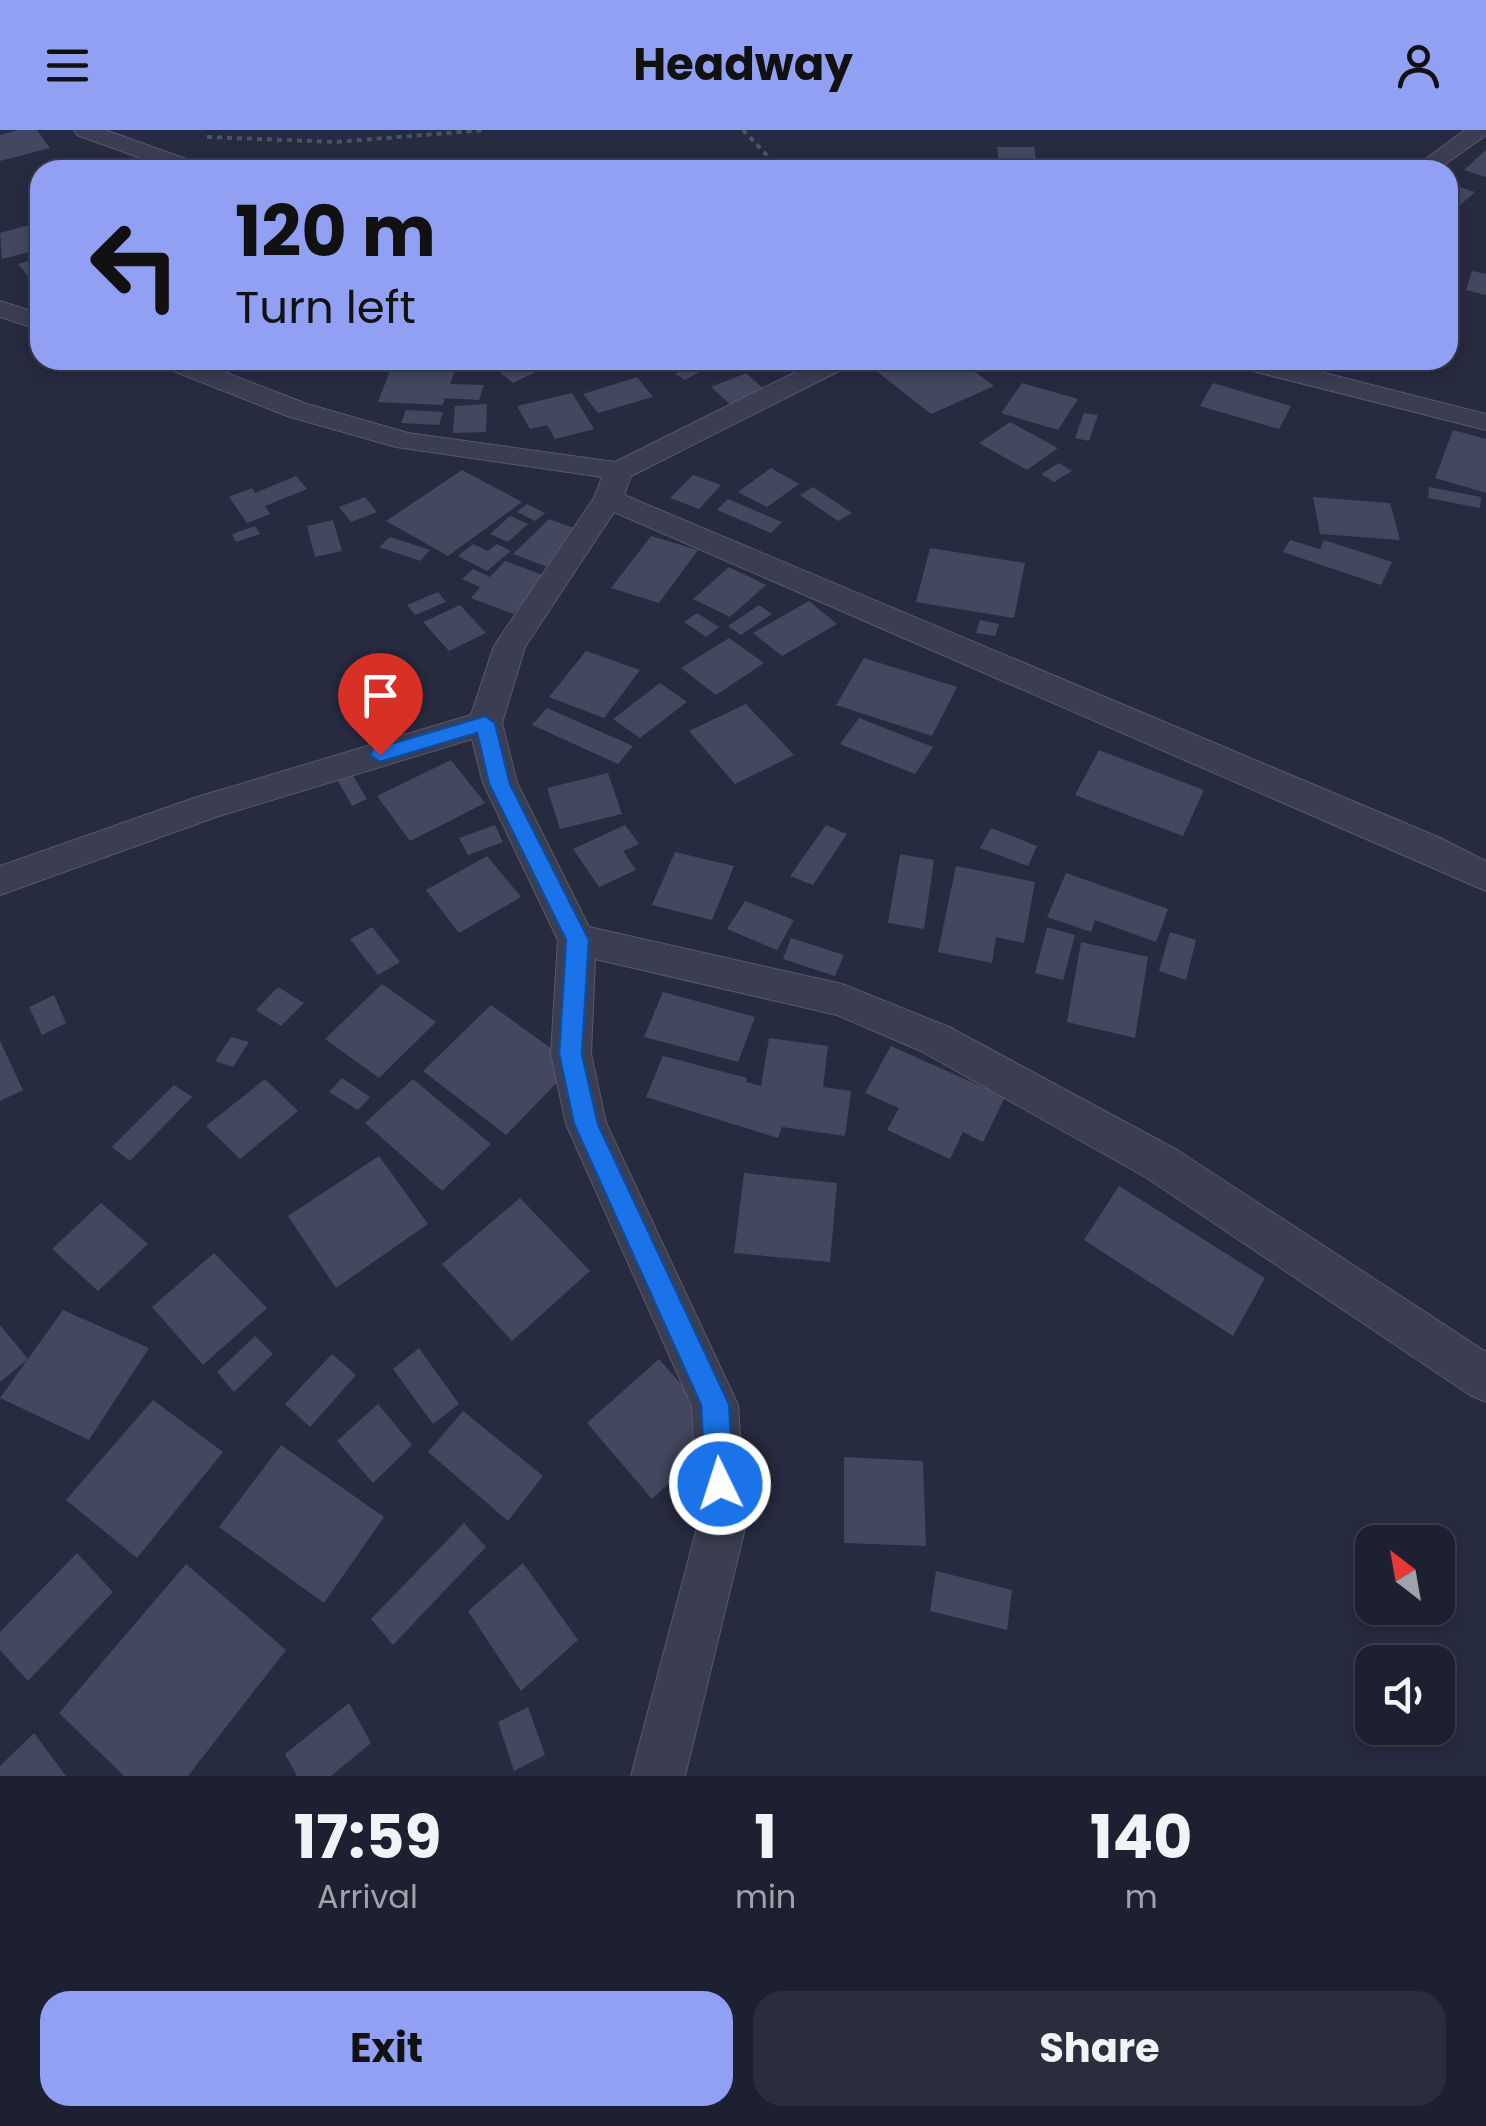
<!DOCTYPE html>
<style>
:root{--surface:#1d2030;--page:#2a2d3c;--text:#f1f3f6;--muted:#a0a3ab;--line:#3b3e4c;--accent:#92a0f4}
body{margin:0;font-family:Poppins,sans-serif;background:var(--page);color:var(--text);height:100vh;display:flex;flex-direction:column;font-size:38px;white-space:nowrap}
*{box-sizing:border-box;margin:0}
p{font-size:32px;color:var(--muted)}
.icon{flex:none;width:55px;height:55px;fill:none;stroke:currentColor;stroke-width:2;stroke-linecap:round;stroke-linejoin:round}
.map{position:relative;height:1646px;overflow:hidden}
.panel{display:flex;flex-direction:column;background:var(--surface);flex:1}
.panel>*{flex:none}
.guide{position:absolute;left:30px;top:30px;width:1428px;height:210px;border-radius:30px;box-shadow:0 5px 15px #0003,0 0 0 2px var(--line);background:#92a0f4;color:#111;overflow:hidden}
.needle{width:65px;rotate:329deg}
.controls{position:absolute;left:1355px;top:1395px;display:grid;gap:20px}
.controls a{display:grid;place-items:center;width:100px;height:100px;border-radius:20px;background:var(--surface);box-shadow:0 5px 15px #0003,0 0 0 2px var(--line);font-size:50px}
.pin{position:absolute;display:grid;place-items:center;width:85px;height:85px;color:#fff;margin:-102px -42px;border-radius:50% 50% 50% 0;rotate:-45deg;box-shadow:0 0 10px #0007}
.pin .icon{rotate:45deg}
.me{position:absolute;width:110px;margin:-55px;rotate:356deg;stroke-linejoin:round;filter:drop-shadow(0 0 8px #0008)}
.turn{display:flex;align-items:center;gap:35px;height:210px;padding:0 40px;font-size:45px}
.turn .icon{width:130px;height:130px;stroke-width:2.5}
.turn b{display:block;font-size:70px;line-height:85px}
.eta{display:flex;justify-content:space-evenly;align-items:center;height:170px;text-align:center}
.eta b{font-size:60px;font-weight:700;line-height:70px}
.button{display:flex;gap:20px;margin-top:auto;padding:20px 40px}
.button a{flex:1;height:115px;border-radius:30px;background:var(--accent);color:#111;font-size:40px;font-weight:700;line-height:115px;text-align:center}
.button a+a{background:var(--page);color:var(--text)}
header{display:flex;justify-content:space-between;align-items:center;height:130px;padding:0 40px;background:var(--accent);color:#111;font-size:45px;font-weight:700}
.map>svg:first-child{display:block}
.building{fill:#434860}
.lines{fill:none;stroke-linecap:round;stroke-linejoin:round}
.street-casing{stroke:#56596a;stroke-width:2}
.path{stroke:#47555e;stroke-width:4;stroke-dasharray:5 5;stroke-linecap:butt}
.street{fill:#3b3e50;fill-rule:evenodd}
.route{fill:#1a73e8;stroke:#114b97;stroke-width:2.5}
</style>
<header><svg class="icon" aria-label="menu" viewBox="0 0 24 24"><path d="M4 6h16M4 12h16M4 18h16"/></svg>Headway<svg class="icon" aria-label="person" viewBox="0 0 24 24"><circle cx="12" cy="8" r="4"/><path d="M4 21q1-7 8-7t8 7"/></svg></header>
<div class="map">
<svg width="1486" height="1646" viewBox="0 0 1486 1646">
<rect width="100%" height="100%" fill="#272b40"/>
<path class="building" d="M18,0h19l13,18 -50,13v-26z
M997,17h37l2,15 -37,-1z
M1486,20v27l-22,-7z
M446,28l8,7 -46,5 -1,-1z
M1448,53l27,9 -16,14 -11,-4z
M40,92v27l-38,10 -2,-26z
M40,127v28l-4,1 -18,-22z
M1472,141l14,3v21l-20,-5z
M523,230h10l11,8 -31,15 -15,-12z
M700,230h21l-36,20 -10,-6z
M900,230h59l35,26 -63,28 -56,-44z
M393,233l64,3 -7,18 34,1 -5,15 -34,-2 -2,7 -65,-3z
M746,243l22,20 -35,14 -22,-20z
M637,247l16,20 -55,16 -15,-19z
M1022,253l56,16 -20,31 -57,-17z
M1213,253l78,23 -12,23 -79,-23z
M572,263l22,36 -39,10 -8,-14 -17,4 -13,-23z
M487,274l-1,28 -33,1 2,-27z
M406,280l37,2 -4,13 -38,-2z
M1084,283l14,2 -9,26 -14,-3z
M1010,292l48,26 -31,22 -48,-27z
M1453,300l33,9v54l-51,-15z
M1059,333l13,8 -18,11 -13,-8z
M771,338l28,16 -32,23 -29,-15z
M462,340l60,32 -74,54 -62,-35z
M693,345l28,10 -22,24 -29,-11z
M296,346l11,13 -42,17 5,8 -23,9 -18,-26 23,-9 3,5z
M813,357l39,26 -14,8 -38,-26z
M1429,357l52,10 -1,11 -52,-10z
M365,367l12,15 -26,10 -12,-15z
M1313,367l77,6 10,37 -80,-6z
M728,369l54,23 -11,11 -54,-23z
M527,374l18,9 -10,8 -18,-9z
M510,386l18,8 -20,18 -18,-8z
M549,389l33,12 -35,36 -34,-13z
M333,390l9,31 -27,6 -8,-31z
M255,396l5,8 -24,8 -4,-8z
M651,406l47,14 -39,53 -48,-15z
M390,407l40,13 -10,11 -41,-14z
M1290,410l30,9 4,-9 68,22 -11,23 -98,-33z
M473,414l15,7 9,-7 14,7 -24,20 -29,-15z
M930,418l95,15 -11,55 -98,-16z
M505,431l43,16 -35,37 -42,-16 9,-11 -18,-8 11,-10 17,8z
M729,437l37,18 -36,32 -37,-18z
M438,462l8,10 -31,13 -8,-10z
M809,471l28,23 -55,32 -29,-23z
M460,475l26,28 -37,18 -26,-29z
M759,475l13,9 -31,21 -13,-9z
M697,483l22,14 -13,10 -22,-15z
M980,490l19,4 -4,12 -19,-3z
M729,508l35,25 -48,32 -35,-27z
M586,521l54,19 -36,48 -55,-21z
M864,528l93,29 -25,49 -96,-31z
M660,553l27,19 -47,36 -27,-19z
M746,574l48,51 -59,29 -46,-53z
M547,578l86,38 -15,18 -86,-39z
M859,588l74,29 -18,27 -75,-30z
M1099,620l105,40 -21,46 -108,-41z
M451,630l34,43 -75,38 -33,-45z
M608,643l14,41 -62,15 -13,-41z
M352,644l15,25 -15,7 -14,-25z
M495,695l8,17 -35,13 -9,-17z
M625,695l14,19 -16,7 13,19 -37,17 -26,-38z
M826,695l21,9 -34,51 -23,-9z
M991,698l46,18 -9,20 -48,-18z
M675,722l59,14 -22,54 -60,-15z
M900,724l34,6 -10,69 -36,-6z
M487,726l34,41 -62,36 -33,-43z
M956,736l79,16 -11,61 -28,-6 -4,26 -54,-11z
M1066,743l102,36 -12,33 -61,-22 -4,12 -44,-15z
M745,771l49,19 -17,30 -50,-21z
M372,797l28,35 -22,13 -28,-36z
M1047,797l28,8 -12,45 -28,-7z
M1170,802l26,8 -10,40 -27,-9z
M791,808l53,17 -9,21 -52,-17z
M1081,812l67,15 -13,81 -68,-16z
M382,854l54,38 -57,56 -54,-39z
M278,857l26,16 -23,23 -25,-16z
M663,862l92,25 -17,45 -94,-25z
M54,865l12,28 -24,12 -13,-28z
M491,875l83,60 -68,70 -83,-64z
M231,907l18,5 -16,25 -18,-6z
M769,908l59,8 -5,41 28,4 -6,45 -63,-9 -4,11 -132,-41 17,-41 84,22 -1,4 15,4z
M0,911l23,49 -23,11z
M891,916l114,51 -22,45 -20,-10 -13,27 -63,-29 12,-22 -34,-15z
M342,948l28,19 -12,13 -29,-18z
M265,949l33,32 -58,48 -34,-33z
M413,949l78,65 -49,47 -77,-68z
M174,955l18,12 -62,64 -18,-14z
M379,1026l49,68 -92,64 -48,-72z
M744,1043l93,10 -7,79 -96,-9z
M1119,1056l146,92 -32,58 -149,-96z
M520,1068l70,73 -78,70 -70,-77z
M101,1073l47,41 -50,47 -46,-42z
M214,1123l53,55 -64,57 -51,-58z
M63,1180l86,38 -60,92 -89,-42z
M0,1195l28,34 -28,23z
M255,1206l18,18 -39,38 -17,-20z
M419,1218l40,56 -26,20 -40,-55z
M332,1224l24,21 -46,52 -25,-23z
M659,1229l65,74 -72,66 -65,-76z
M153,1270l70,52 -86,106 -71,-58z
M378,1274l34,41 -39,38 -36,-42z
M463,1281l80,65 -35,45 -80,-69z
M281,1315l103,72 -60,86 -105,-76z
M844,1327l79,4 3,85 -82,-3z
M464,1393l22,24 -93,98 -22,-26z
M77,1423l36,39 -85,89 -28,-31v-18z
M523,1433l55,77 -57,51 -53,-80z
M186,1434l100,86 -98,126h-64l-65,-63z
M936,1441l76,19 -5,40 -77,-19z
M349,1573l22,40 -40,33h-34l-12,-22z
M528,1577l17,48 -31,16 -16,-49z
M34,1603l32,43h-66v-10z"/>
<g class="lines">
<g class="street-casing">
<path id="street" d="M74,0h31l98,35 3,5h-32l-97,-35z
M1465,0h21v5l-49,35h-26z
M0,171l40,13v16l-40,-13z
M157,230h36l114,44 101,29 207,29 205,-102h33l-4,6 -218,110 -7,19 814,342 48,24v30l-872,-379 -89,135 -23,76 15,60 72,144 253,57 107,43 228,123 309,202v50l-16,-7 -323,-217 -226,-127 -84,-36 -242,-56 -4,95 15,69 132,282 8,119 -61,252h-54l67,-252 -6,-118 -126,-282 -15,-70 7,-114 -75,-157 -11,-44 -256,78 -216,78v-29l194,-68 277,-83 23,-69 100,-148 8,-21 -206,-30 -109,-31 -126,-50z
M1229,230h44l213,54v16l-253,-64z"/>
</g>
<path class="path" d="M743,0l38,40
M207,7l129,5 149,-12"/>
<use href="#street" class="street"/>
</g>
<path class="route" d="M485,586l10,7 15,61 79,156 -7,114 16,70 131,280 5,80 -4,10 -10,4 -10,-4 -5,-10 -4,-79 -127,-281 -15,-70 7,-114 -77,-156 -12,-51 -97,29 -10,-7 3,-6z"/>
</svg>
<div class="controls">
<a><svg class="needle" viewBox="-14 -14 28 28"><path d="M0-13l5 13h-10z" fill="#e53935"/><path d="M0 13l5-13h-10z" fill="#a0a3ab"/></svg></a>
<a><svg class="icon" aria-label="sound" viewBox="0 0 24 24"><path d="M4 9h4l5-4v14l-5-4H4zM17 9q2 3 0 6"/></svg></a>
</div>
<div class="pin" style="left:380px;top:625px;background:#d93025"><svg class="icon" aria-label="arrive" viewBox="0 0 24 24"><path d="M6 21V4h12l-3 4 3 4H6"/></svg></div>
<svg class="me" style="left:720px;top:1354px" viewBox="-20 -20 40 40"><circle r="17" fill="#1a73e8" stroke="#fff" stroke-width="3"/><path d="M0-11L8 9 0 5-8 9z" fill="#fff"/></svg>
<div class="guide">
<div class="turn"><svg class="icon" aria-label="left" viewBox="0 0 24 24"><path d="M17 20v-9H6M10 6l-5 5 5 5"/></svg><div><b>120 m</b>Turn left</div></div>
</div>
</div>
<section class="panel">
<div class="eta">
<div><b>17:59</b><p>Arrival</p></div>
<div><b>1</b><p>min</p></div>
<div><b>140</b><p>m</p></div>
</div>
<div class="button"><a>Exit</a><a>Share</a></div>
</section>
